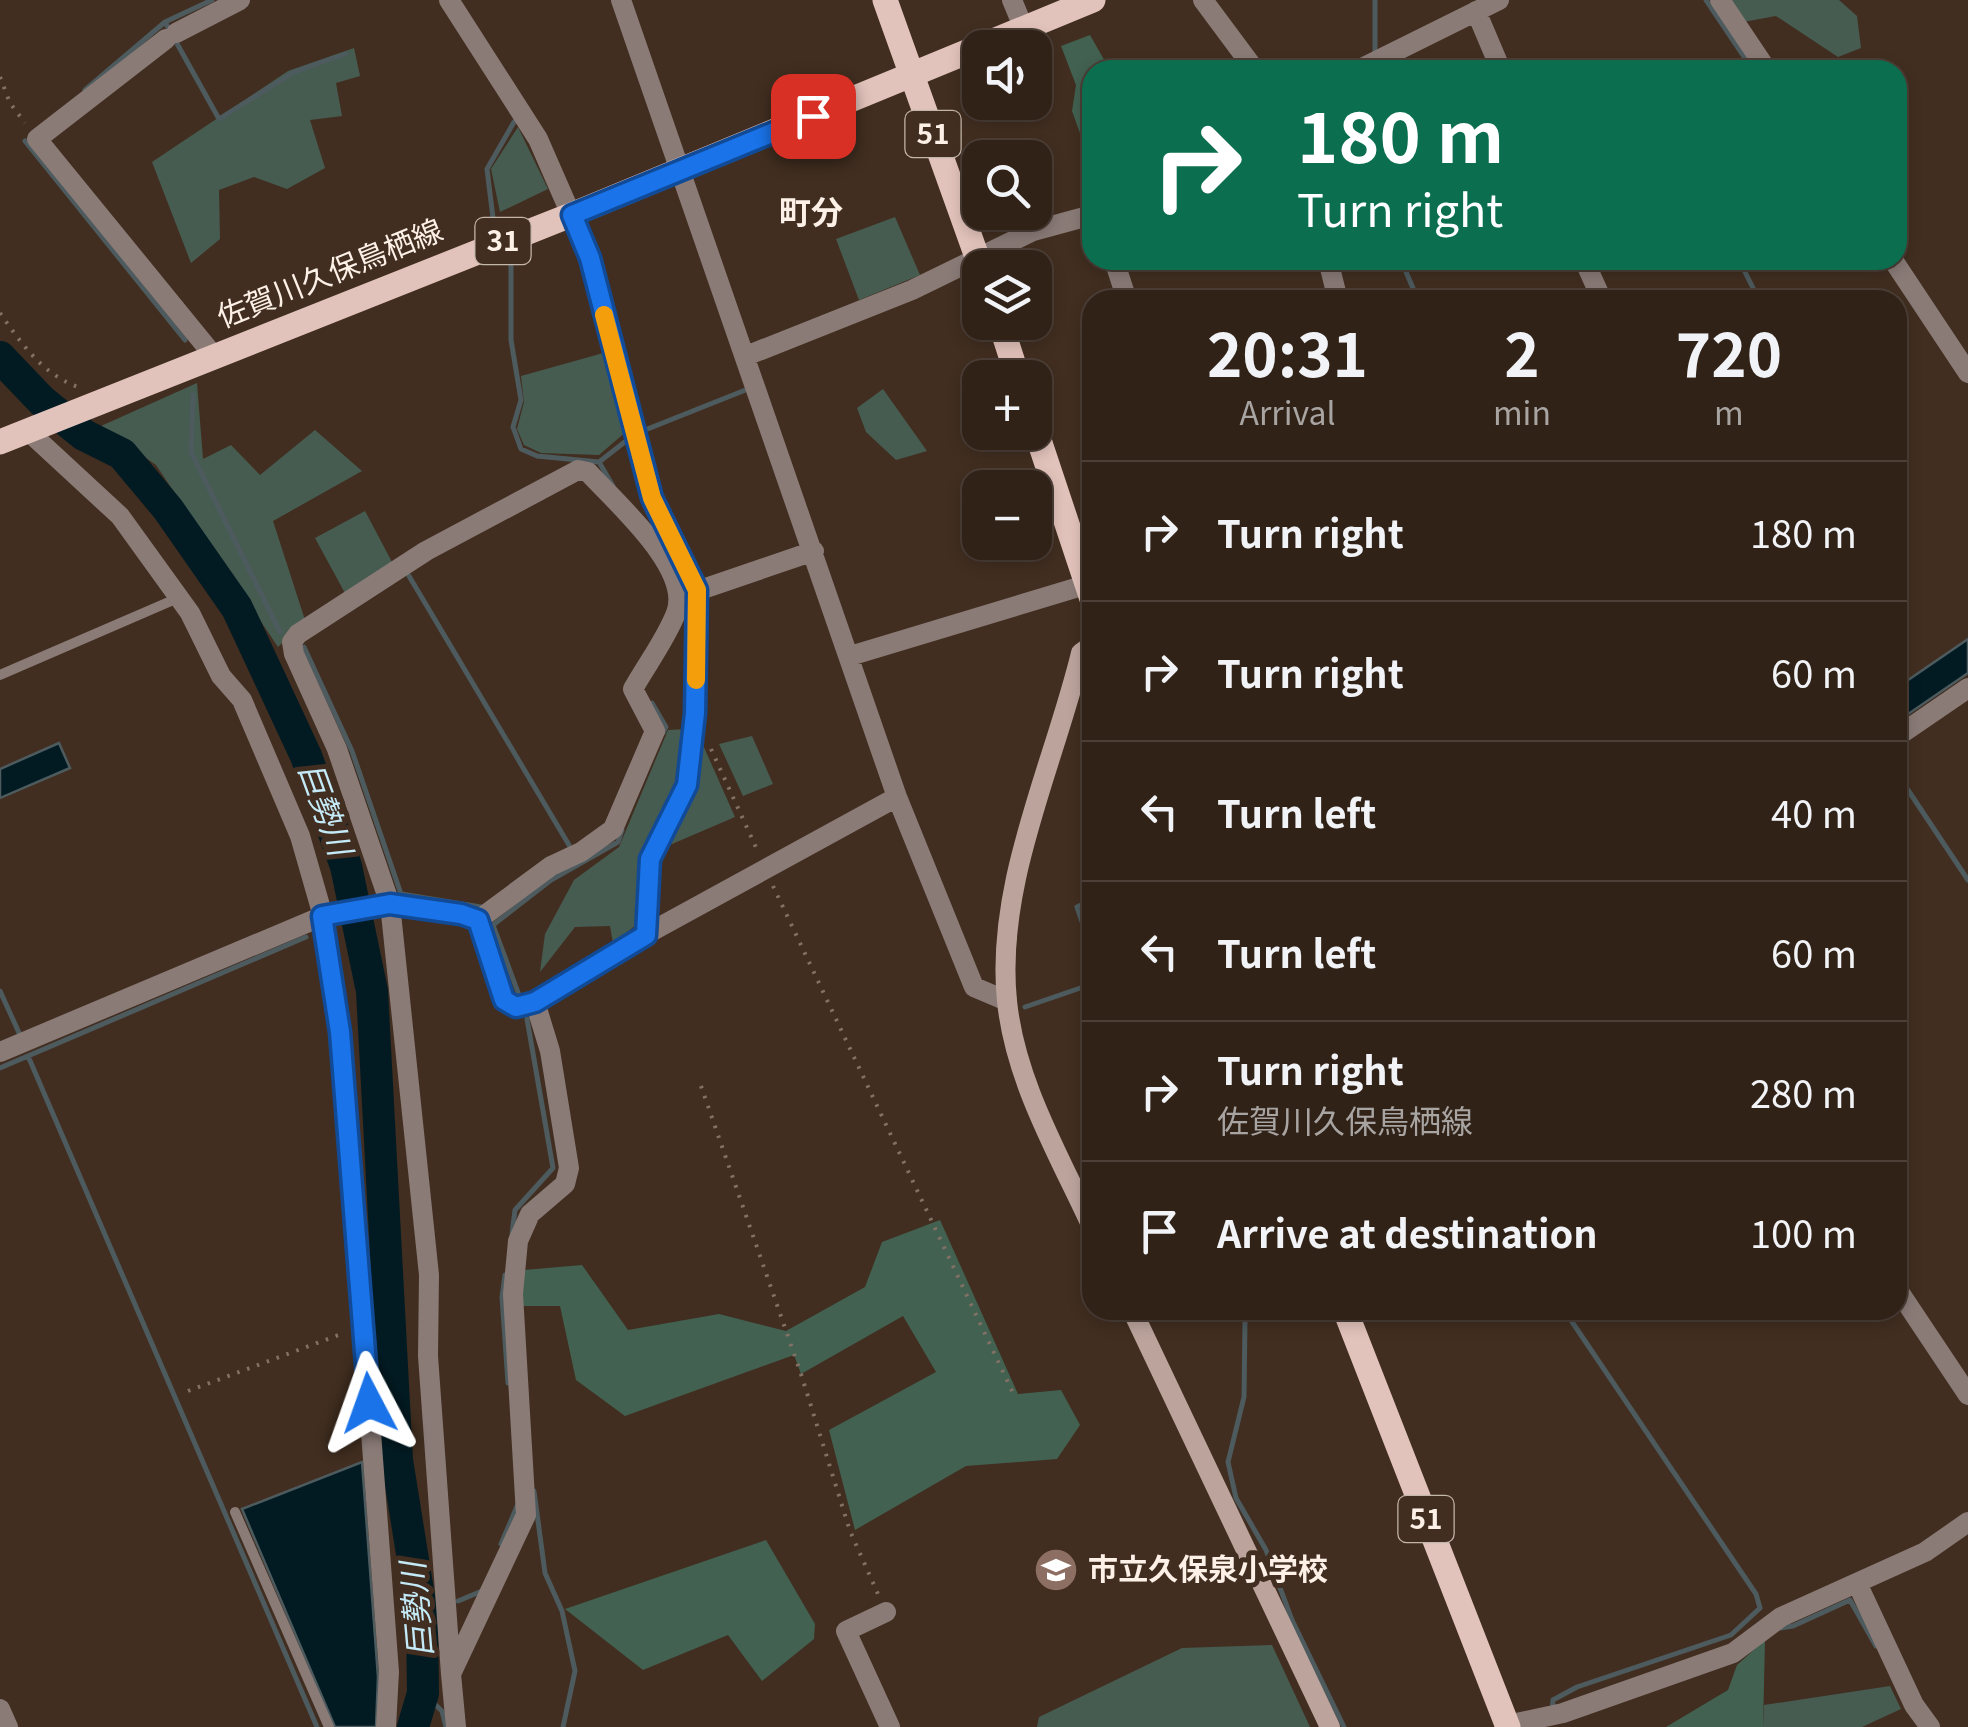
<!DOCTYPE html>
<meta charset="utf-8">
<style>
:root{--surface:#312218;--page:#392a21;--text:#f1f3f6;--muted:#a8a4a2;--line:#4c3f37}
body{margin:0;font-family:Georgia,"Noto Sans JP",serif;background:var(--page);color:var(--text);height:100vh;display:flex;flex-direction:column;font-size:38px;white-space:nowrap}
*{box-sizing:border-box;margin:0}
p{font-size:32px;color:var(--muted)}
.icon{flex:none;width:55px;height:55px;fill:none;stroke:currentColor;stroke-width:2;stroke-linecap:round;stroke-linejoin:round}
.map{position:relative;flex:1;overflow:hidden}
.details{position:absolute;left:1082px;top:290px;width:825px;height:1030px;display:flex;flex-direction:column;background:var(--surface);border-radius:30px;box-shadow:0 5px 15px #0003,0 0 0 2px var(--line)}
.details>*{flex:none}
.guide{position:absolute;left:1082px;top:60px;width:825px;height:210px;border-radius:30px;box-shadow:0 5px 15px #0003,0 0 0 2px var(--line);background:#0b6e4f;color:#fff;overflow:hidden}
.tools{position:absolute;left:962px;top:30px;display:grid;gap:20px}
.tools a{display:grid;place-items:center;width:90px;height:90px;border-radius:20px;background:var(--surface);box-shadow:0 5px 15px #0003,0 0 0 2px var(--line);font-size:50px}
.pin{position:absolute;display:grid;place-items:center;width:85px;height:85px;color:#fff;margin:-42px;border-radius:20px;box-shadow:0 5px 15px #0006}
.me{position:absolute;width:110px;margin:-55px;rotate:356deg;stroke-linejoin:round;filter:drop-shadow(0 0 8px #0008)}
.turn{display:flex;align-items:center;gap:35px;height:210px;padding:0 50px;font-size:45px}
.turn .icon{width:130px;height:130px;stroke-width:2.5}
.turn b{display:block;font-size:70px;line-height:85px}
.eta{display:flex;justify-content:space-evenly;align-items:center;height:170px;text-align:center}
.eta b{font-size:60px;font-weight:700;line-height:70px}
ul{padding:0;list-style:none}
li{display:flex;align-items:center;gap:30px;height:140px;padding:0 50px;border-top:2px solid var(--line)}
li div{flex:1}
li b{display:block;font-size:38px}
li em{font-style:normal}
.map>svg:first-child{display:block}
.green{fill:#475c51}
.forest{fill:#426151}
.water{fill:#021b23;stroke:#4d5b5e;stroke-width:2.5}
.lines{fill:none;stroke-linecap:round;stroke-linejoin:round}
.stream{stroke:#4d5b5e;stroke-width:5}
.river{stroke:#021b23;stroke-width:32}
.path{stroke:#827164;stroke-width:4;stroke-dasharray:2.5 8;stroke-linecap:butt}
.lane{stroke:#8a7b77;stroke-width:10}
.street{stroke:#8a7b77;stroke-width:20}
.secondary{stroke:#bca49d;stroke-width:20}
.primary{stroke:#e2c3bb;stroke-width:25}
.route-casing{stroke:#114b97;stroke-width:25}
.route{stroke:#1a73e8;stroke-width:18}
.slow{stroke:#f59e0b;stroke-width:18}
.labels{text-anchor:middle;stroke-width:10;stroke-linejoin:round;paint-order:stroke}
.shield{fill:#412e20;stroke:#c5b6ab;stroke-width:2.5}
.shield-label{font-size:28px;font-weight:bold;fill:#fdf0e7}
.street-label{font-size:30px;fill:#fdf0e7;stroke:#412e20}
.poi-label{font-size:30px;font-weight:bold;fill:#fdf0e7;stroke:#412e20;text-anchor:start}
.neighbourhood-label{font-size:32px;font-weight:bold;fill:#fdf0e7;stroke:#412e20}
.water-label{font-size:32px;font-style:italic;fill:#c4eaf8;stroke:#412e20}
</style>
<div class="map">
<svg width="1968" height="1727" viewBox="0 0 1968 1727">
<rect width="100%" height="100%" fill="#412e20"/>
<path class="green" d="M1730,0h109l18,16 4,32 -23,9 -62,-41 -33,6z
M354,48l6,28 -24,7 6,33 -32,4 15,48 -38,21 -33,-12 -35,13 1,49 -29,24 -39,-101 136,-91z
M518,127l30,62 -48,23 -9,-43z
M895,217l25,58 -61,25 -23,-61z
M607,352l21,78 -29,25 -58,-2 -17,-8 -7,-16 7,-27 -3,-26z
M197,383l6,76 28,-14 29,30 55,-45 47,41 -89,50 32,99 -27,27 -122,-182 -55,-39z
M883,389l44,62 -31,9 -30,-28 -9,-24z
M365,511l27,51 -46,33 -31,-57z
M687,729l-3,53 -48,143 -23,18 -3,-17 -35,1 -35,45 5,-38 29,-54 45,-33 49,-117z
M699,736l36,81 -70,30z
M752,736l21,48 -30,12 -24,-52z
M1272,1645l38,82h-273l2,-10 143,-69z
M1890,1686l11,23 -39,18h-99l1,-22z"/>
<path class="forest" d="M1090,35l20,35h-18v63l-11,3 -9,-25 4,-26 -15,-39z
M940,1220l78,174 43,-4 19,35 -23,34 -91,7 -111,64 -26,-100 107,-58 -33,-56 -102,58 -7,-19 -169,61 -49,-36 -16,-74h-40l4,-36 58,-5 46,65 91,-16 67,17 79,-44 17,-45z
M766,1540l49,84 -1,15 -52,42 -34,-46 -85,35 -78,-61z
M1765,1640l-2,87h-97l62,-37 9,-25z"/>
<path class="water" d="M1968,639v34l-70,48v-34z
M59,743l11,25 -70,30v-29z
M362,1462l16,215 -2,50h-41l-93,-218z"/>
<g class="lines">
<path class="stream" d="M1706,0l47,70
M165,22l54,97 75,-47 51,-18
M1375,57v-57
M85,90l80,-68 47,-22
M25,141l160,199
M493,218l-6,-49 27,-47
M511,260v80l10,60 -8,27 8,22 16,7 62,6 14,24
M1401,260l17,40
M1739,260l20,40
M193,395l-2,57 89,180
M640,432l108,-43
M599,462l27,-21
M409,576l160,269
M304,647l48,104 49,143 80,13
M652,703l14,24 -3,6
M1898,775l70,105
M1092,900l-15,7 15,44
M0,991l20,44
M519,995l-26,-70 58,-45 67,-38 4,-12
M1025,1007l67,-23
M28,1056l289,671
M0,1068l306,-131
M512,1234l3,-24 38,-42 -26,-149
M505,1275l-3,22 6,86
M1240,1310l5,10 -1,77 -16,65 8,36 30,52 26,70 52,107
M534,1491l11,82 17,38 13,60 -12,56
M501,1544l17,-40
M458,1601l24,-10
M1780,1628l13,-2 57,-26 26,46
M423,1693l19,18 4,16
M1552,1711l1,-11 24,-13 154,-52 29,-27 -4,-14 -192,-284"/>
<path class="river" d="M0,357l42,44 42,34 38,19 46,55 69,99 69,148 40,110 26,125 25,469 25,156 1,77 -10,34"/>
<path class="path" d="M0,77l10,26 15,20
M0,313c21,30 42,61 78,74
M711,749l48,105
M773,886l241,509
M701,1086l100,288 49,157 28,63
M188,1391l156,-58"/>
<path class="lane" d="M0,675l178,-77
M235,1512l94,215"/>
<path class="street" d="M449,0l89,139 52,119 62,241 45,92 -2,122 -8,72 -37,74 -5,76
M621,0l276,797 77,190 33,14
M1012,0l12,29
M1203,0l52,70
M1720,0l47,70
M1476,11l25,59
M176,33l64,-33
M166,39l-129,100 177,217
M1358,70l141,-70
M1114,260l13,40
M1328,260l10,40
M1584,260l18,40
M1893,260l75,113
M746,356l166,-66 121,-59 59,-16
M28,431l92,85 70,97 31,63 21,24 58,136 23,80 18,116 48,640 -3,55
M697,591l117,-40
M850,656l242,-73
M1898,736l70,-48
M0,1052l323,-136 67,-12 71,10 17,6 26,79 12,8 19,-5 110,-67 252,-138
M1898,1290l70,105
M1857,1583l57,122 16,22
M886,1612l-40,19 44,96
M451,1674l-23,-318 1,-81 -39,-371 -53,-155 -43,-95 -2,-12 6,-8 128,-83 152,-81 10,2c27,30 105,97 88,141 -10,26 -29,51 -43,76l22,42 -42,98 -32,23 -30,14 -73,54
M0,1709l8,18
M1507,1725l56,-12 170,-60 48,-36 144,-65 43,-30
M456,1727l-5,-53 75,-159 -13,-221 5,-53 12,-27 35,-30 4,-16 -19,-117 -15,-49"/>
<path class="secondary" d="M1092,645l-11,8c-27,112 -86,231 -74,348 8,80 52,154 85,226
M1132,1310l198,417"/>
<path class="primary" d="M885,0l96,268
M1000,322l18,56
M1035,428l57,171
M0,442l571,-227 522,-215
M1345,1310l163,417"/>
</g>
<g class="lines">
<g class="route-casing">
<path id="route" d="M369,1403l-29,-371 -18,-116 68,-12 71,10 17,6 26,80 12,7 19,-5 111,-67 4,-76 37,-74 8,-72 2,-123 -45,-92 -62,-240 -18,-43 241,-99"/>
</g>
<use href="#route" class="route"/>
<path class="slow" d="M604,315l48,183 45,92 -1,90"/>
</g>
<defs>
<g id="school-disc" transform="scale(2.25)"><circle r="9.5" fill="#8d6e63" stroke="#412e20"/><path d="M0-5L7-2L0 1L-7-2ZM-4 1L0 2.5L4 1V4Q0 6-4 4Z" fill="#fff"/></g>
</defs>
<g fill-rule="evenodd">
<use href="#school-disc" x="1056" y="1570"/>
</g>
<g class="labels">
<g class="shield">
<rect x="905.5" y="111" width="55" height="46" rx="8"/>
<rect x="475.5" y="218" width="55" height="46" rx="8"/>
<rect x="1398.5" y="1496" width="55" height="46" rx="8"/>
</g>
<g class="shield-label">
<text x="933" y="144">51</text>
<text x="503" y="251">31</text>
<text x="1426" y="1529">51</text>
</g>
<g class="street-label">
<text transform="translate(330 274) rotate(-22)" y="10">佐賀川久保鳥栖線</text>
</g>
<g class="poi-label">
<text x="1088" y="1580">市立久保泉小学校</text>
</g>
<g class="neighbourhood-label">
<text x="811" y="224">町分</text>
</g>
<g class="water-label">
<text transform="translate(325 809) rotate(70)" y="11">巨勢川</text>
<text transform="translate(417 1610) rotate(-95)" y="11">巨勢川</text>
</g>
</g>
</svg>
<div class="tools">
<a><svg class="icon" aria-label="sound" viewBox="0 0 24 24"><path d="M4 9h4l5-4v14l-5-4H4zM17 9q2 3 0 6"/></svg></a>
<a><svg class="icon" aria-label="search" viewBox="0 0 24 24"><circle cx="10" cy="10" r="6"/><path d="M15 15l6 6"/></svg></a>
<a><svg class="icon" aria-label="layers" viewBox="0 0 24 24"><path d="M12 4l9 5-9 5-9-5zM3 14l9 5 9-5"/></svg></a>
<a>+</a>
<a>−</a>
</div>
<div class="pin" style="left:813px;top:116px;background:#d93025"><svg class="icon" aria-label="arrive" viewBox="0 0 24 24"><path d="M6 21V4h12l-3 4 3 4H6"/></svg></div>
<svg class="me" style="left:369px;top:1403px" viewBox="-20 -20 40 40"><path d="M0-17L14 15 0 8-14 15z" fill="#1a73e8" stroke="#fff" stroke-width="4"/></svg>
<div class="guide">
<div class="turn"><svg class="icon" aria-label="right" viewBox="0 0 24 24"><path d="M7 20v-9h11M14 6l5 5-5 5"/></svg><div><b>180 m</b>Turn right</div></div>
</div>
<section class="details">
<div class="eta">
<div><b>20:31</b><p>Arrival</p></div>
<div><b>2</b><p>min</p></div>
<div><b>720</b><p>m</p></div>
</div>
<ul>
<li><svg class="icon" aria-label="right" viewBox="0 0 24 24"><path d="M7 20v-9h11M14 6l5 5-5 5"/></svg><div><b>Turn right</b></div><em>180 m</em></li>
<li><svg class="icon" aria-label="right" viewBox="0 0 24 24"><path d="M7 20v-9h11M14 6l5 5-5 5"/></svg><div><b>Turn right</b></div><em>60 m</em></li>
<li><svg class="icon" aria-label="left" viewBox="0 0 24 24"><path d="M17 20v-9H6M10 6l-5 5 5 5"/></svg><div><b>Turn left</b></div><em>40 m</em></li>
<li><svg class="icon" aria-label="left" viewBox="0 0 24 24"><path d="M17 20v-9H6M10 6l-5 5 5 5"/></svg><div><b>Turn left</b></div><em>60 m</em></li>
<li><svg class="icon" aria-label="right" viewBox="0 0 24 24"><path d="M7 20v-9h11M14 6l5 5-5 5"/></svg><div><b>Turn right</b><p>佐賀川久保鳥栖線</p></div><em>280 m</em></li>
<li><svg class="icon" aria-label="arrive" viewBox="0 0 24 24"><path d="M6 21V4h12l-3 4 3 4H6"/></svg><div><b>Arrive at destination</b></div><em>100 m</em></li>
</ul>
</section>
</div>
